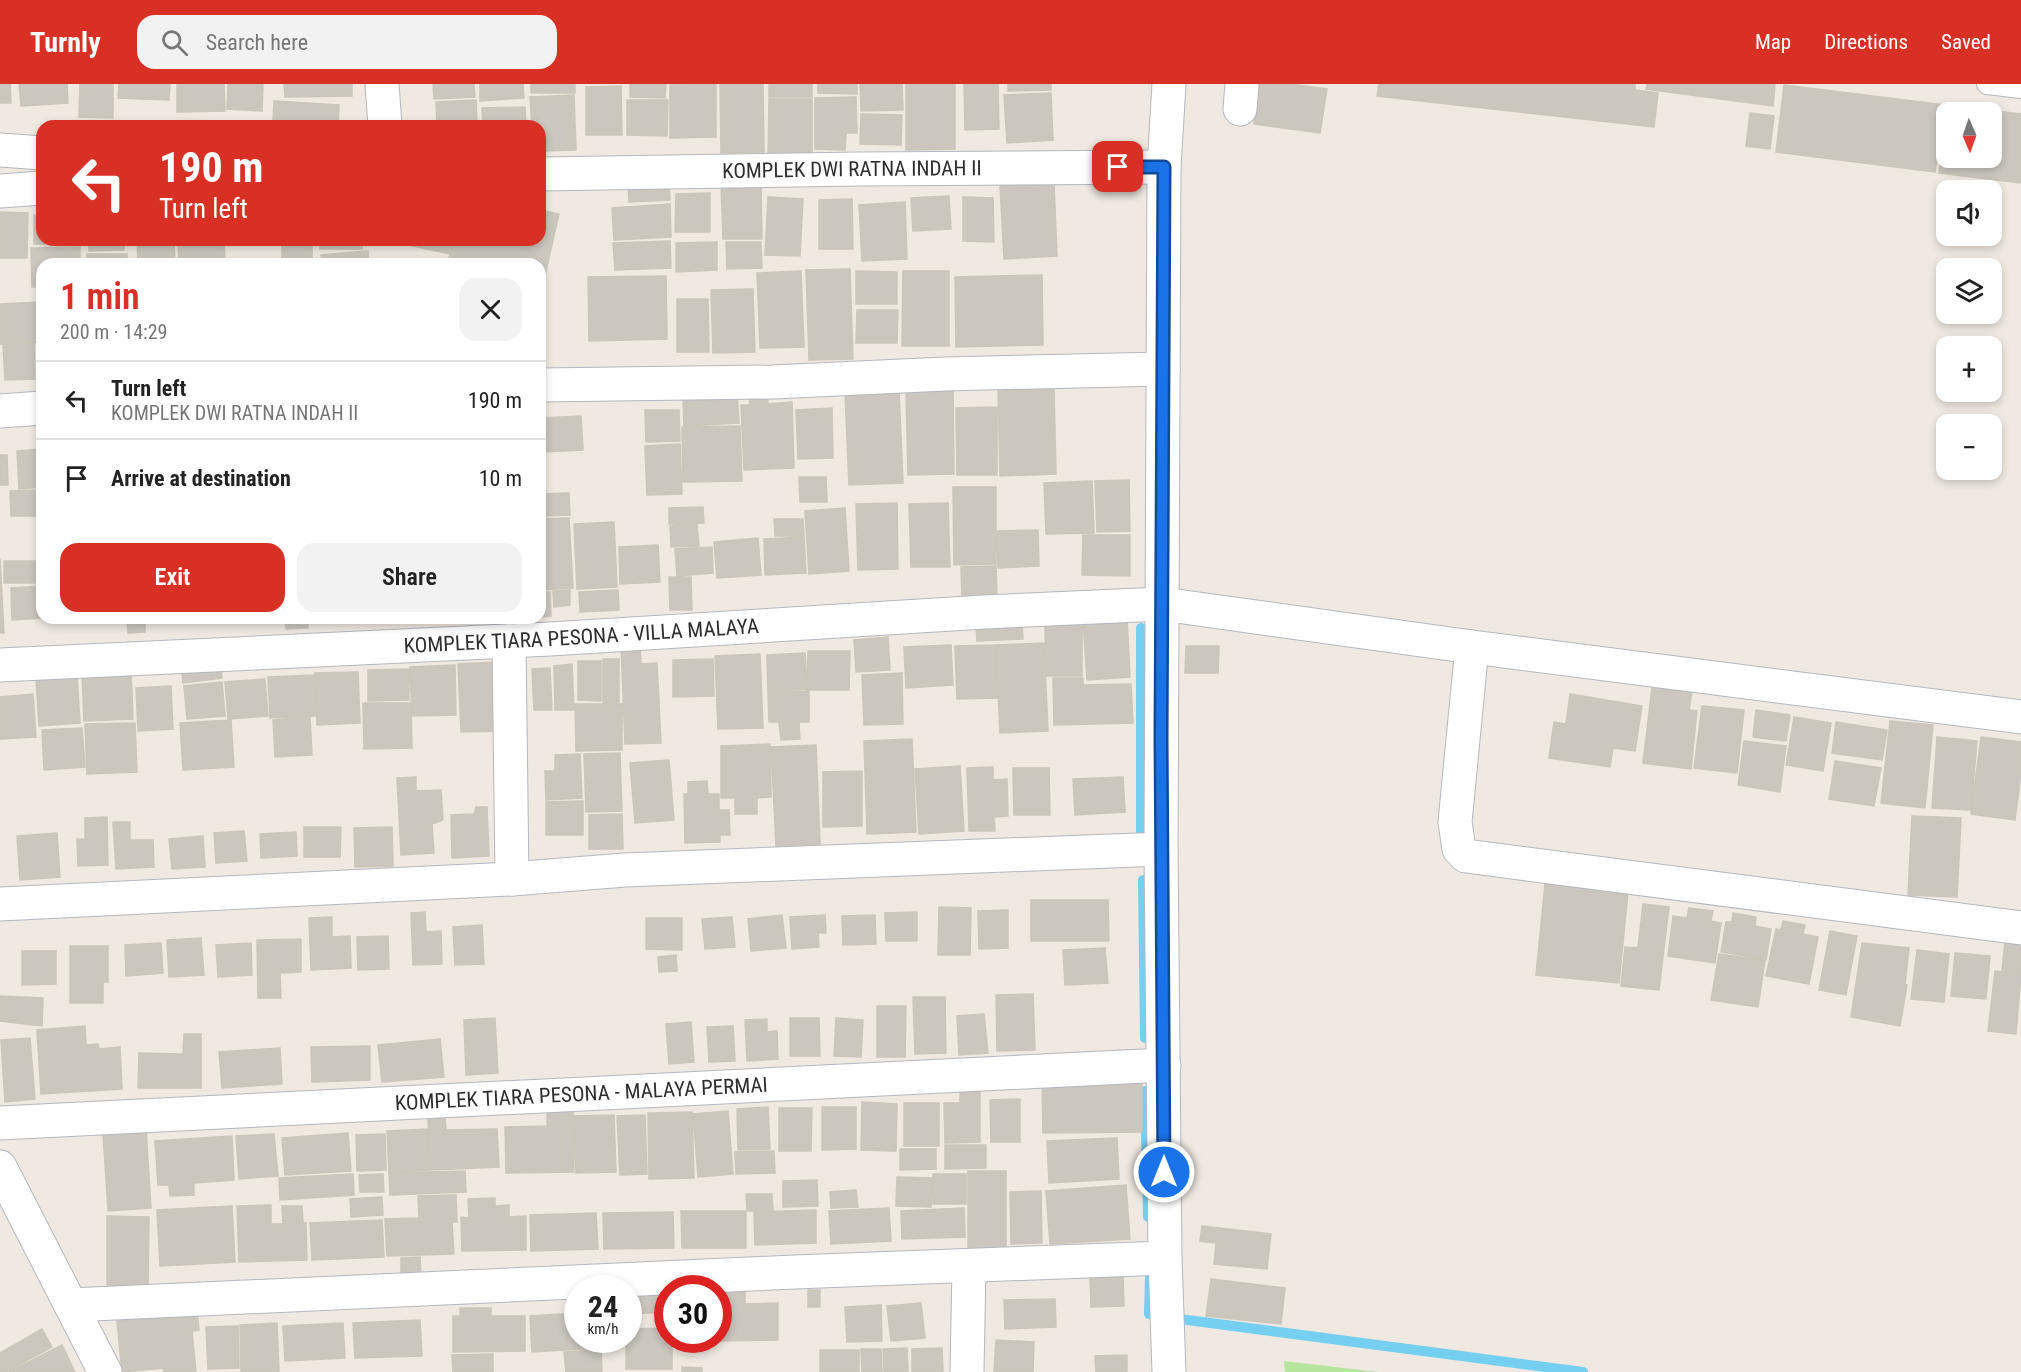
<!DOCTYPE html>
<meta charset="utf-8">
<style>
:root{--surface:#fff;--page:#f2f2f2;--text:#222;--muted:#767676;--line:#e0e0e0;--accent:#d93025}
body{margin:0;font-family:"Roboto Condensed",sans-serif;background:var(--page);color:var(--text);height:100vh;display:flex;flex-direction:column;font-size:22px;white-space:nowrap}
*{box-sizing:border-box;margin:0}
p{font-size:20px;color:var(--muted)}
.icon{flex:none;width:33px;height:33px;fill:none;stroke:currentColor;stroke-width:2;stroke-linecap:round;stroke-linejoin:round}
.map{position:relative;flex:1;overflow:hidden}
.panel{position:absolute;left:36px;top:174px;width:510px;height:366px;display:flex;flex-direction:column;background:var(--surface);border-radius:18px;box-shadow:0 3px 9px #0003}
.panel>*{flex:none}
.banner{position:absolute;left:36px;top:36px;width:510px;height:126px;border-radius:18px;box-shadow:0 3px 9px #0003;background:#d93025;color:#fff;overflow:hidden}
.needle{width:39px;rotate:178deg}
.buttons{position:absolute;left:1936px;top:18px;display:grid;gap:12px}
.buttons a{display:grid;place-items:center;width:66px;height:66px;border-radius:12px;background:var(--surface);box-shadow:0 3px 9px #0003;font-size:30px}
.speed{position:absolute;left:564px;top:1191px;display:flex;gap:12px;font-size:30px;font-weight:700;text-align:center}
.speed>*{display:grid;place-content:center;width:78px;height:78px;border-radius:50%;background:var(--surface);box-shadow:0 3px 9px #0003;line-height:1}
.speed small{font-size:15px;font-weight:400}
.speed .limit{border:9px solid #d22;background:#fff;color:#111}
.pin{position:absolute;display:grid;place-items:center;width:51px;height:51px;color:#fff;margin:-26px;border-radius:12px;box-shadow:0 3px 9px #0006}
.me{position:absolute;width:66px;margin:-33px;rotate:0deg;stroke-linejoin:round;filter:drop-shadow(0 0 4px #0008)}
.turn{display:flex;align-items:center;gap:21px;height:126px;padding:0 24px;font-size:27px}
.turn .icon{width:78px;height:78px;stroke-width:2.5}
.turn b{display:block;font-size:42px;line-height:51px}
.round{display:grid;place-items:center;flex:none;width:63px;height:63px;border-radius:18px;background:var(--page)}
.overview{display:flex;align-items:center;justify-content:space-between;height:102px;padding:0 24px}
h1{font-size:36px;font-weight:600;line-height:45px;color:var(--accent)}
.cta{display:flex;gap:12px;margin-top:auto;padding:12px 24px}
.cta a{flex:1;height:69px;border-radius:18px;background:var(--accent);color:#fff;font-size:24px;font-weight:600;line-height:69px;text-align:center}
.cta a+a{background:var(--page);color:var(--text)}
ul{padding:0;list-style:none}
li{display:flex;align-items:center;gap:18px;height:78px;padding:0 24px;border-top:2px solid var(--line)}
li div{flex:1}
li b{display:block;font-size:22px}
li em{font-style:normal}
header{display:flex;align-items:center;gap:36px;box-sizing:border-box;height:84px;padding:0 30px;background:var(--accent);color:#fff}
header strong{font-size:28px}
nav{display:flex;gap:33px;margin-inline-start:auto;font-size:21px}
.search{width:420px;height:54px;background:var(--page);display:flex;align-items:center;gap:15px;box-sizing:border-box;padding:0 21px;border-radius:18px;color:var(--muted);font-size:22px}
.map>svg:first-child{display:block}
.green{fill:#b6e59e}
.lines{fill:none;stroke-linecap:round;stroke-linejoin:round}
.stream{stroke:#75cff0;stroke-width:10}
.building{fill:#cbc7bf;stroke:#cbc5ba;stroke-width:1.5;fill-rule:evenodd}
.lane-casing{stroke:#b4b7c1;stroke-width:22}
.street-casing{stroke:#b4b7c1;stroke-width:35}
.lane{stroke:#fff;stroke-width:20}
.street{stroke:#fff;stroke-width:33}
.route-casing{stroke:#114b97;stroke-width:15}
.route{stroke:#1a73e8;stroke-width:10}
.labels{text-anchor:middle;stroke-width:6;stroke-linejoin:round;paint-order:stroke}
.street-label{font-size:21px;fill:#2e2e2e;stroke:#fff}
</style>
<header>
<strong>Turnly</strong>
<div class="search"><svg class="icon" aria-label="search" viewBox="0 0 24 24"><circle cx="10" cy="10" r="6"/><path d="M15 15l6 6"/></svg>Search here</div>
<nav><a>Map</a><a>Directions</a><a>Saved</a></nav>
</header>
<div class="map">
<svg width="2021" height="1288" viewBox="0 0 2021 1288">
<rect width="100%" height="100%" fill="#efe9e1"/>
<path class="green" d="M1284,1277l94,11h-93z"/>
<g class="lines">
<path class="stream" d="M1141,750v-206
M1143,796l2,158
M1145,1007l3,126
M1149,1230l1,-37
M1180,1235l403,53"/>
</g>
<path class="building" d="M0,0h10l1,19h-11z
M19,0h48l1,19 -47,3z
M80,0h33v34l-34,-1z
M119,0h51l-1,16 -51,-2z
M177,0h47l1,27 -48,1z
M228,0h35l-1,27 -35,-2z
M284,0h68v12l-67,1z
M433,0h41l1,13 -41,2z
M480,0h43l1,14 -44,3z
M531,0h44v9h-44z
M630,0h36l-1,14 -35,-1z
M716,0v53l-46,1v-53z
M720,0h43l1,68 -43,1z
M769,0h43v13h-43z
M818,0h39v10l-39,-1z
M860,0h42l1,26 -42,1z
M906,0h49v65l-49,1z
M964,0h34l1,45 -34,1z
M1008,0h43v6l-43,1z
M1259,0h31l37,5 -7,44 -66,-9z
M1379,0h256v6l23,3 -4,34 -277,-31z
M1647,0h120l8,1 -2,21 -127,-17z
M1784,1l160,20 -9,67 -159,-20z
M621,2l1,49h-36v-48z
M1051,9l2,47 -46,3 -3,-48z
M574,11l2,55 -36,1v-25h-8l-2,-29z
M856,13l1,36h-11l-1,17 -30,-1v-51z
M769,15h43v56l-44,-1z
M476,16l1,26h-40l-1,-24z
M627,16h41l-1,36 -40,-1z
M274,17l65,4 -1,20 -65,-4z
M1947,21l74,9v69l-82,-10zM1947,28h45v46h-45z
M525,23l1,19h-43l-1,-18z
M1750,29l24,3 -4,33 -24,-3z
M861,30l41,1 -1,30 -41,-1z
M669,97l1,19 -41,2 -1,-19z
M1054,98l3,74 -53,3 -4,-74z
M721,100h40l1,55h-39z
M710,109v39h-35l1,-38z
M949,112l2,33 -38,2 -2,-33z
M768,113l35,2 -3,57 -35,-1z
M963,113l30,1 1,44 -31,-1z
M852,115l1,50h-34v-49z
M905,118l2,57 -45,2 -3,-56z
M670,120l1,33 -57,3 -2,-32z
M540,126l19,4 -19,83v-33h-93l3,-10 -47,-10v-4h137z
M0,128l28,1 -1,45h-27z
M34,131h8v25h29v4h-37z
M89,156h35v10l-35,1z
M137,156h37l1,24h-37z
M178,156h46l1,24h-46z
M282,156h30v20l-30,-1z
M320,156h42v9h-42z
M670,157l1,27 -56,2 -2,-27z
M717,158v28l-41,2v-29z
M726,158h35l1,26 -35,1z
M80,163v17h-38v23h-10l-1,-39z
M368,167l1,13h-47l-1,-9z
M87,170h40v10h-40z
M850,185l3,90 -44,1 -3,-90z
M801,187l3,76 -44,1 -3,-75z
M856,187l41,1v32h-41z
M903,187h46v75h-47z
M1042,191l1,70 -87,2 -1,-70z
M666,192l1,63 -78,2 -1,-64z
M753,205l2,63 -42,1 -2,-63z
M677,215h31l1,53h-32z
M42,218v40l-42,2v-40z
M857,226h41l-1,33h-41z
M34,259l1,36 -30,1 -2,-36z
M1054,304l2,86 -56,2 -2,-87z
M899,305l4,94 -54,2 -4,-93z
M953,307l1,83 -46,1 -2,-83z
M737,309l2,30 -55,3 -1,-30z
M767,309l1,11 24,-2 2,66 -50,2 -3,-65h9l-1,-11z
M997,323v68h-40l-1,-67z
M832,324l1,50 -35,1 -2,-49z
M645,326h34l1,31 -34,1z
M581,332l2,34 -40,2 -1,-34z
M740,342l2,55 -59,1 -1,-55z
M680,360l2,50 -35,1 -2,-49z
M42,365v38l-23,2 -2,-38z
M0,371h7l1,30h-8z
M540,378h5v24h-5z
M799,393h27l1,25h-27z
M1129,396l1,51 -33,1 -2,-51z
M1092,397l2,52 -48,1 -2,-51z
M953,403h43v77l-42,1z
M42,406v26h-31l-1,-25z
M569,409l1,22 -30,1v-22z
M897,419l1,66 -40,1 -2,-66z
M948,419l2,64h-39l-2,-63z
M703,423l1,16 -35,1v-16z
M845,424l4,63 -40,3 -4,-63z
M569,434l4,70 -33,2v-71z
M774,435h29l1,17h-29z
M614,438l3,65 -40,2 -3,-65z
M697,440l2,22 -28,1 -1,-21z
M1038,446l1,36 -41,2 -1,-37z
M1083,451h47v41l-48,-1z
M804,453l2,36 -41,2 -1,-36z
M758,454l3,37 -44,3 -3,-36z
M658,461l2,37 -40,2 -1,-37z
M712,463l1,26 -36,3 -2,-27z
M0,475l4,74h-4z
M4,477h38v22h-38z
M996,482l1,31 -35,2 -1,-32z
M669,493h22l1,33h-22z
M42,502v32h2l-32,2 -1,-32z
M570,506v15l-16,2 -1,-16z
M618,506l1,20 -39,2 -1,-20z
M540,508h10l1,24 -11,1z
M95,534h30v3l-30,2z
M127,534h18v14l-17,1z
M285,534h23v10l-22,1z
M1127,534l3,59 -43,3 -4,-59z
M1082,536v56h-36l-1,-55z
M1022,539l1,16 -46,2 -1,-16z
M888,553l2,33 -34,2 -2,-32z
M1044,559l4,88 -48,2 -4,-88z
M621,560h19l1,20 16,-1 4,80 -36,1z
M951,561l2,40 -47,3 -2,-41z
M995,561l2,53 -40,1 -2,-53z
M1186,562h33l-1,27h-33z
M808,567h42l-1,39h-42z
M805,569l2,36 -39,2 -1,-36z
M760,570l3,74 -45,1 -3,-73z
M219,571l3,23 -39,5 -3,-24z
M603,575h16v44h-16z
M713,575l1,37 -41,1v-37z
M578,577h23v40l-23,-1z
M497,578l6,69 -42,1 -3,-68z
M572,580l2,46h-19l-1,-44z
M455,581l1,50 -44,1 -2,-49z
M550,584l2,42h-18l-2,-41z
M409,585v31l-41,1v-31z
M131,586l2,49 -49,2 -2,-49z
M358,588l2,51 -43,2 -2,-52z
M902,589l1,51 -39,1 -2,-50z
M77,591l3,48 -41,3 -3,-49z
M314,591l1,41 -45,2 -2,-41z
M1053,594h30v7l48,-1 2,39 -79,2z
M265,595l3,37 -40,3 -3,-37z
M222,598l3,34 -38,3 -3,-33z
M171,602l2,43 -35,2 -2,-43z
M1652,604l40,3 -3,19 8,1 -6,58 -48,-6z
M809,607v31h-40l-1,-30z
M33,610l3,43 -36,2v-42z
M1570,610l72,12 -7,45 -22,-3 -3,19 -61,-9 5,-36 12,2z
M363,619h48l1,45 -48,1z
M575,620h47v46l-46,1z
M1702,622l42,4 -7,63 -43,-5z
M1756,626l34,5 -4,26 -33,-4z
M310,633l2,38 -37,2 -2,-37z
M1794,633l37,6 -8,48 -37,-6z
M231,636l3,47 -51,3 -3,-47z
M1890,637l43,4 -8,83 -44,-5z
M799,638l1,17 -19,1 -2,-17z
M1836,638l51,8 -5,30 -50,-7z
M135,639l2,49 -50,2 -2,-50z
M82,644l3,39 -41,3 -2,-40z
M1937,653l40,4 -6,69 -39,-2z
M1981,653l40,5v31l-6,47 -44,-6z
M912,655l4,93 -49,2 -3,-93z
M1744,657l42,5 -6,46 -42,-7z
M770,660l1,53 -14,1v16h-22v-16h-14v-52z
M816,661l4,99 -44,2 -5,-99z
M620,669l2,58 -36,1 -2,-58z
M580,670l2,44 -36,2 -1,-29h10v-16z
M669,676l5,60 -39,3 -5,-60z
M1835,677l46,7 -7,38 -45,-7z
M960,682l4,65 -45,3 -4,-65z
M993,683v13l14,-1 1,37 -14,1 1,14h-26l-2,-63z
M1013,684h36l1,47h-36z
M862,687v55l-39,1v-55z
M416,693v14l25,-1 2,30 -11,4 2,29 -33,2 -4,-77z
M1123,693l2,35 -50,3 -2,-36z
M707,697l1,13h11v16h10l1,25h-10v7l-35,1 -1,-49h4v-12z
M583,717v34h-37v-33z
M476,723h11l2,49 -37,2 -1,-43 23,-1z
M622,730l1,35h-34v-34z
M1912,732l49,2 -4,79 -49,-2z
M107,733l1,48 -30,1 -1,-27h8v-21z
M113,738h17v18h23l1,27 -38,2z
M304,743h37l-1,30h-36z
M392,743l1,39 -38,1 -1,-39z
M244,747l3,30 -31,2 -2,-30z
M296,748l1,24 -36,2 -1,-24z
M57,749l3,44 -40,3 -3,-44z
M203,752l2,31 -33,2 -3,-30z
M1545,800l83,8 -9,91 -83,-8z
M1031,816h77l1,41h-78z
M1643,820l26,3 -10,83 -38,-4 4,-39 13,1z
M939,823l32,1 -1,47h-32z
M1689,824l24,3 -2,10 10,2 -6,40 -47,-7 5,-40 14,2z
M1008,826v38l-29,1 -1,-38z
M425,828l1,20 15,-1 1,33 -29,1 -2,-52z
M917,828v29h-31l-1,-28z
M1733,829l23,4 -1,9 16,3 -5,31 -45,-8 5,-30h6z
M782,831l4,33 -35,3 -3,-32z
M825,831l1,18h-8l1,14 -27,2 -2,-32z
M875,831l1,29 -33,1 -1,-29z
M332,833v20l18,-1 1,32 -40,2 -2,-52z
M732,833l3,30 -30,2 -3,-30z
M646,834h36v32l-36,-1z
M1783,837l22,4 -2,9 15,3 -9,47 -43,-8 10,-47 5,1z
M482,841l2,39 -29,1 -2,-38z
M1830,847l27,5 -11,59 -27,-5z
M388,852l1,33 -31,1 -1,-33z
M201,854l3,37 -35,2 -2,-37z
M301,855v33l-21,1 1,25h-23l-1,-58z
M2005,857l16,2v30l-19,-2z
M161,859l2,30 -37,3 -1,-31z
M251,859l1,32 -34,2 -2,-32z
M1862,859l47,5 -4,36 2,1 -7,41 -49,-9z
M70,862h38v36h-5v21h-33z
M1105,864l3,35 -43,2 -2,-35z
M1917,866l32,4 -5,48 -33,-3z
M22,867h34v33l-34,1z
M1955,869l35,3 -4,43 -35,-3z
M1719,870l46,7 -7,46 -47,-7z
M676,871l1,16 -18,1 -1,-15z
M1995,887l26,3 -5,60 -28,-3z
M1033,910l2,56 -38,1 -1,-56z
M0,912l43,2 -1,28 -42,-5z
M913,913h32l1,56 -31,1z
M877,922h29l-1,51h-28z
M984,930l4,39 -29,2 -2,-39z
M495,934l3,55 -32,2 -2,-55z
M790,934h29l1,38h-30z
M836,934l27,2 -2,37 -27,-1z
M767,935v13l10,-1 1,28 -31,2 -2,-41z
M691,938l3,40 -25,2 -3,-40z
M85,942l1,19 12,-1 1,5 21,-2 2,42 -81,5 -4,-64z
M733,942l2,35 -26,1 -2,-35z
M184,950h17v54h-63l1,-35 44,1z
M30,954l5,61 -30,3 -4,-62z
M440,955l4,38 -62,5 -4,-37z
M370,962v34l-58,2 -1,-35z
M280,964l2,36 -60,4 -3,-36z
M1142,997v51l-99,1 -1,-51z
M980,1007v51l-35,1 -1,-40h16v-11z
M1020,1015v43h-29l-1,-42z
M862,1018l35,2 -1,47 -35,-1z
M904,1019h35v43h-35z
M768,1023l2,42 -32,1 -1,-41z
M822,1023h34v42l-34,1z
M779,1024h33l-1,43h-32z
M547,1027h26l1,61 -68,1 -1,-46 42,-1z
M728,1027l5,63 -35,3 -5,-63z
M692,1028l2,66 -45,1 -1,-66z
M614,1031l2,57 -40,1 -2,-57z
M645,1031l2,59 -27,1 -3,-59z
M445,1034l1,12 51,-1 2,38 -69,3 -2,-51z
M428,1045l1,41 -40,2 -2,-41z
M146,1046l5,78 -43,3 -5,-78z
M348,1049l3,38 -66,4 -3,-37z
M274,1050l4,42 -39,3 -3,-43z
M385,1050l1,36 -29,1 -1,-36z
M232,1052l2,44 -40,3v12l-24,1 -1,-11h-11l-3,-44z
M1117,1054l2,41 -70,4 -2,-42z
M945,1061h41v23l-41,1z
M900,1065h36v20l-36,1z
M774,1067l1,22 -39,1 -1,-22z
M465,1087l1,21 -76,3 -1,-22z
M968,1087h38v78h-38z
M353,1090l1,21 -74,5 -1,-22z
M383,1090l1,18h-24l-1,-17z
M933,1090h33v30h-33z
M897,1093l35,1 -1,29 -35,-1z
M817,1096l1,26 -35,1v-26z
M1126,1101l4,54 -80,5 -4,-53z
M856,1106l2,17 -27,1 -1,-16z
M1041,1107l1,52 -31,1 -1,-52z
M746,1110h26l1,17h-26z
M456,1111l1,27h-5l2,32 -67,2 -2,-37 34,-1 -1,-22z
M382,1113l1,18 -32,2 -1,-18z
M495,1114v8l14,-1v12l17,-1v34l-64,1 -1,-34 8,1 -1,-19z
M271,1121v19h12l-1,-18h20l1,17h3l1,37 -68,2 -2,-56z
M232,1122l3,56 -75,4 -3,-56z
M889,1124l2,33 -60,3 -2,-33z
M964,1124l1,29 -63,2 -1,-28z
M816,1126v33l-61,2 -1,-33z
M681,1127h65v37h-64z
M673,1128l1,36 -70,1 -1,-36z
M596,1129l2,36 -67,2 -1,-36z
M107,1132l42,1 -1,69 -41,-1z
M382,1136l2,37 -72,3 -2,-37z
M1202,1142l69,8 -4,35 -53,-5 2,-21 -16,-2z
M420,1173l1,22 -20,1v-22z
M1123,1190l1,32 -33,1 -1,-32z
M1211,1195l74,9 -4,36 -75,-8z
M745,1203v17l33,-1v37l-67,1 7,-1v-52z
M668,1206v22l-40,2v-23z
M808,1206h12v17h-12z
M1055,1215l1,28 -51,2 -1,-29z
M921,1219l4,35 -34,3 -4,-35z
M881,1221l1,36 -35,1 -2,-35z
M460,1224h31v8h34v35l-72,1v-36h7z
M197,1227l2,19 -7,1 4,41h-32l-1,-4 -41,4 -5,-51z
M578,1229v27h19l1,8 -66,4 -2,-36z
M420,1236l2,36 -67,2 -2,-35z
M277,1239l2,49h-38l-1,-47z
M343,1239l2,35 -60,3 -2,-35z
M238,1242l1,42 -31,1 -2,-42z
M668,1244v12h4v29h-46v-29h2v-11z
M42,1245l10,18 -46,25h-6v-19z
M676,1256h27v3l-27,1z
M996,1256l38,2 -1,30h-39z
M62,1261l13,27h-66z
M907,1264l1,24h-24l-1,-23z
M942,1264l1,24h-31v-23z
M861,1265h20l1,23h-20z
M601,1266l1,22h-36l-2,-20z
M820,1266h39v22h-39z
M493,1270v18h-40l-1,-17z
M1127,1271v17h-31l-1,-16z
M682,1283l20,1v4h-20z"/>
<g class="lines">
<g class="lane-casing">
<path id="lane" d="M1987,0l34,4"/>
</g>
<g class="street-casing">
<g id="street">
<path d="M382,0l3,42"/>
<path d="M1240,25l2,-25"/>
<path d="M0,66l42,3"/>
<path id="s1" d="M540,90l320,-5 304,-2"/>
<path d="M0,107l42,-3"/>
<path d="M540,301l233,-3 172,-8 218,-5"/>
<path d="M0,327l42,-3"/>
<path d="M509,557l3,238"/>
<path d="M1472,563l-17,175 4,27 7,7 555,72"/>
<path id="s2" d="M0,581l550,-26 434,-27 178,-8 310,43 549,70"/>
<path d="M0,820l512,-25 113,-9 536,-21"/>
<path id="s3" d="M0,1039l1164,-58"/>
<path d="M0,1083l105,205"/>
<path d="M71,1221l723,-33 371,-14"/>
<path d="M967,1288l2,-105"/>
<path d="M1169,1288l-4,-114 -4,-409 3,-682 5,-83"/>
</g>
</g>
<use href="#lane" class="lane"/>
<use href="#street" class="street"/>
</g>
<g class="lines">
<g class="route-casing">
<path id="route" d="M1118,83h46l-3,571 3,434"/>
</g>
<use href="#route" class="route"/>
</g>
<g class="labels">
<g class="street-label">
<text dy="7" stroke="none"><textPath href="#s1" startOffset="312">KOMPLEK DWI RATNA INDAH II</textPath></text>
<text dy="7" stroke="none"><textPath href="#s2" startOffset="582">KOMPLEK TIARA PESONA - VILLA MALAYA</textPath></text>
<text dy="7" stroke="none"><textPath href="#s3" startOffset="582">KOMPLEK TIARA PESONA - MALAYA PERMAI</textPath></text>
</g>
</g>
</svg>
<div class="buttons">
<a><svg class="needle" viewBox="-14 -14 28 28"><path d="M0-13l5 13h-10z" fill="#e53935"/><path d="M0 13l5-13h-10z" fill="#767676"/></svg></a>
<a><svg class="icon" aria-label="sound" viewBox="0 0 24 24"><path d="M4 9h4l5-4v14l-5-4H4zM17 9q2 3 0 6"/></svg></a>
<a><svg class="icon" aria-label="layers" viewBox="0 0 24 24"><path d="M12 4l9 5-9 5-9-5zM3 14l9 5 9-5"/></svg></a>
<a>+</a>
<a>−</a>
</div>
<div class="speed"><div>24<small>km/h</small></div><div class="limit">30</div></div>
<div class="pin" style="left:1118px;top:83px;background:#d93025"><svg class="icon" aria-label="arrive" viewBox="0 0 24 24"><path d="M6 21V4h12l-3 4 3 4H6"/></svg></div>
<svg class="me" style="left:1164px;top:1088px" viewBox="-20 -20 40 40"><circle r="17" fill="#1a73e8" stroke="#fff" stroke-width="3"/><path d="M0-11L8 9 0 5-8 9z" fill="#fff"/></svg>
<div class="banner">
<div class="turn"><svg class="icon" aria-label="left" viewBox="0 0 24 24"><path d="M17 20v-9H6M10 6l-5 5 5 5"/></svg><div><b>190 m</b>Turn left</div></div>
</div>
<section class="panel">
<div class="overview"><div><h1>1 min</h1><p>200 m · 14:29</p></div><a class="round"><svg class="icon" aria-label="close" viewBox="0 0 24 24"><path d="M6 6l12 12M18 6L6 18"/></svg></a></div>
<ul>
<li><svg class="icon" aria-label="left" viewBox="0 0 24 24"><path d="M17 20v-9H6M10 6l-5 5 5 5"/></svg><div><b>Turn left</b><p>KOMPLEK DWI RATNA INDAH II</p></div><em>190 m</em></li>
<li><svg class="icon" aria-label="arrive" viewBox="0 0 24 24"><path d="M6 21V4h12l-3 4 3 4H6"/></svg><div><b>Arrive at destination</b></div><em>10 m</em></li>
</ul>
<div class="cta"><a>Exit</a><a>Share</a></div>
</section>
</div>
